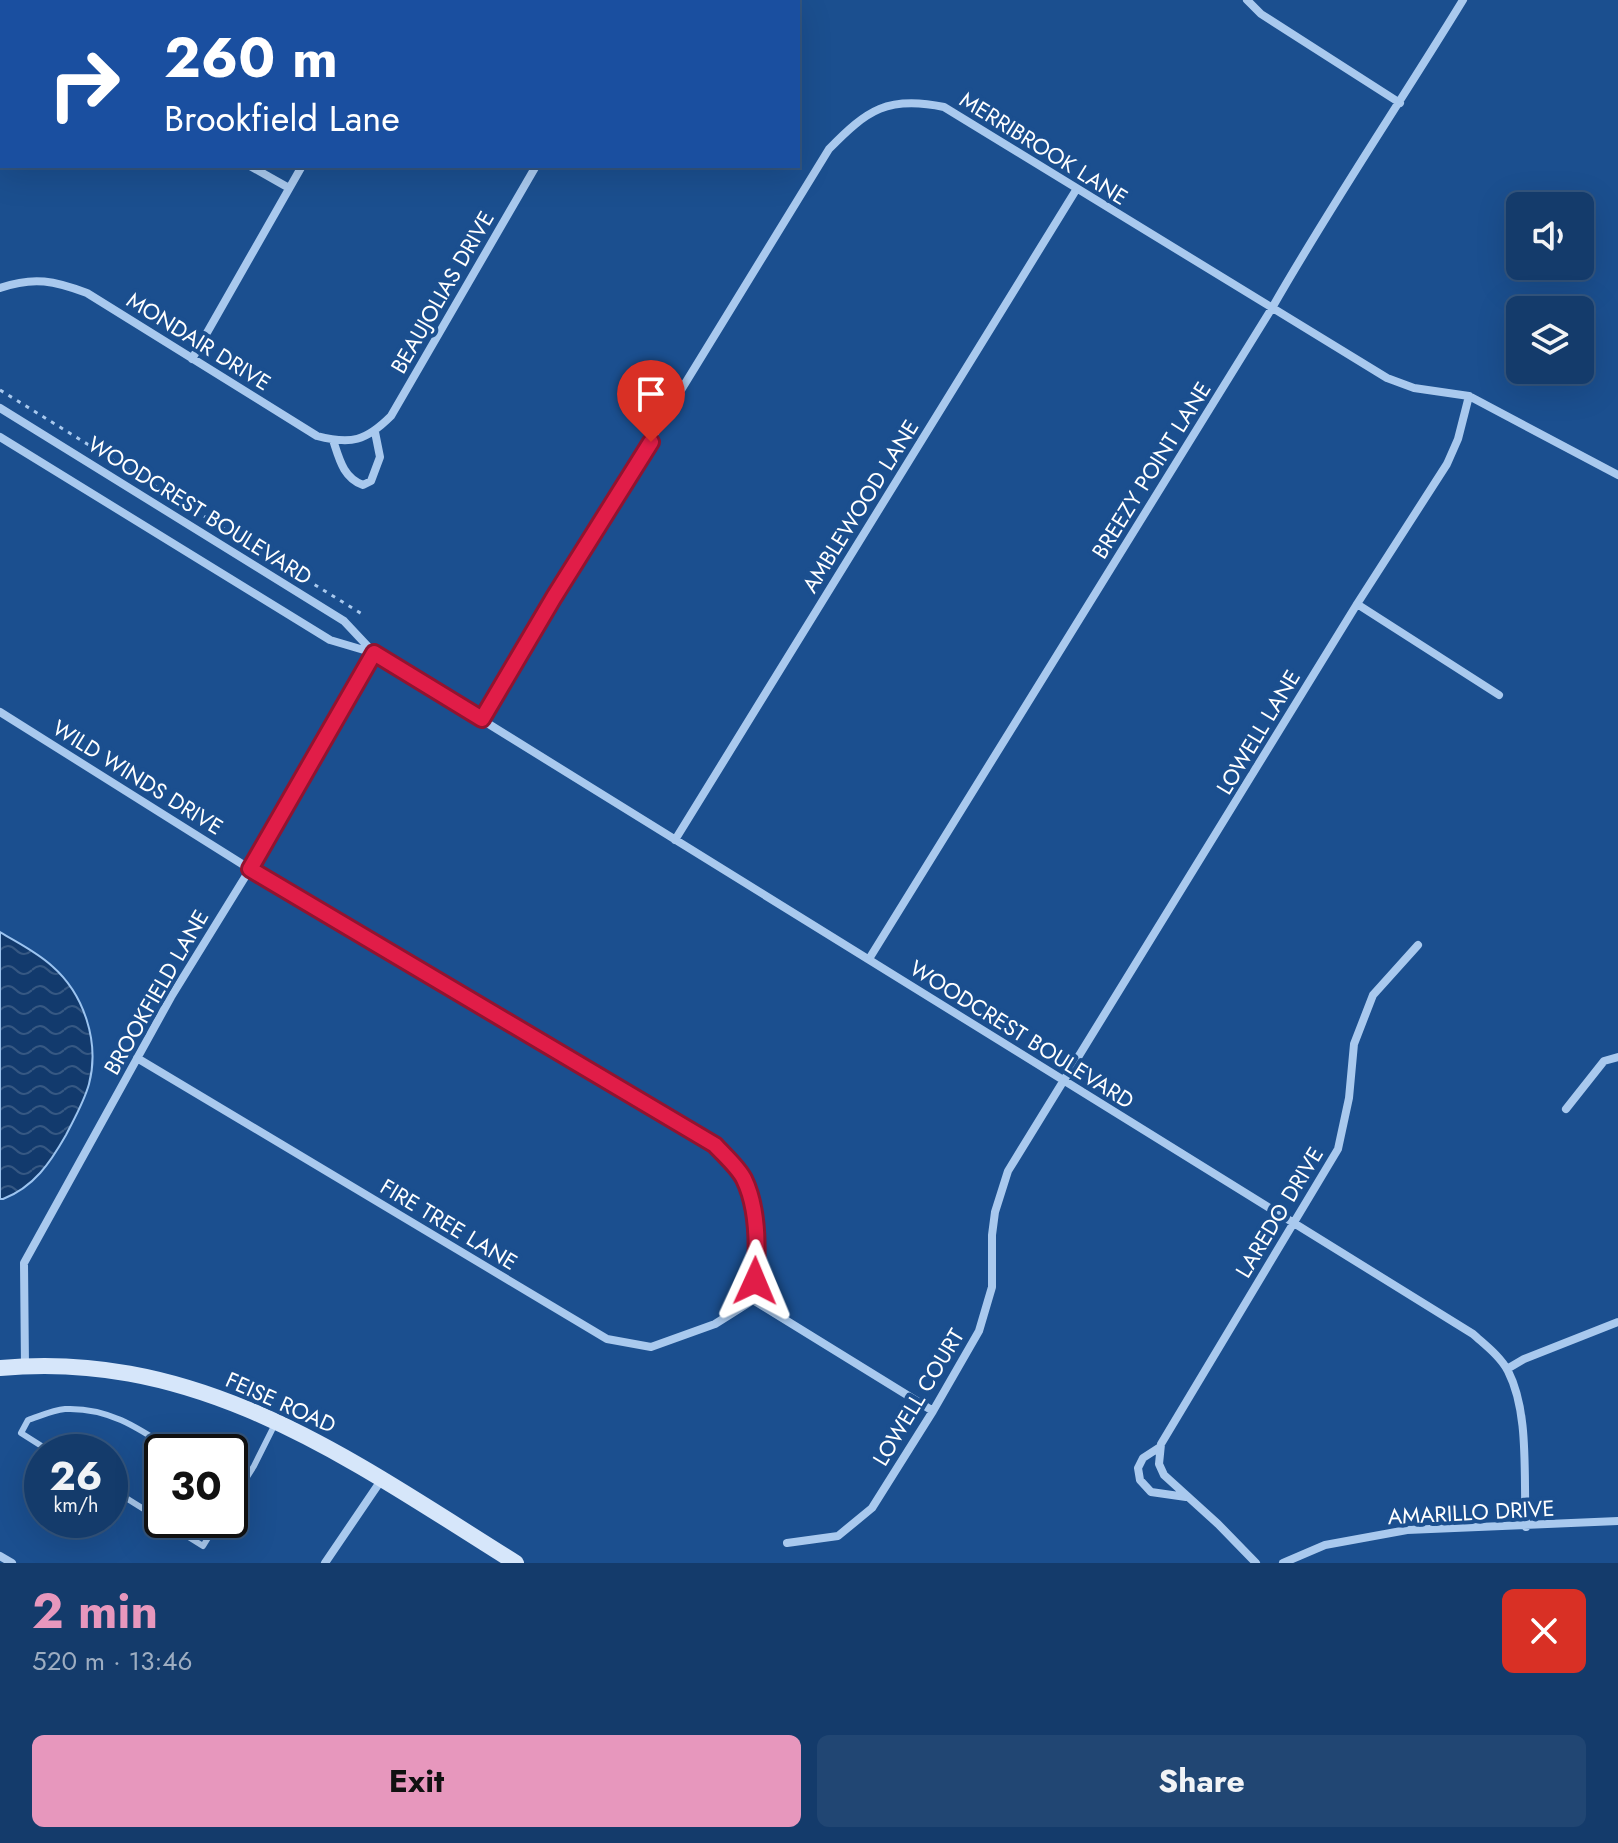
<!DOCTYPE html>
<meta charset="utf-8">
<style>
:root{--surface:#143b6b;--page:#214673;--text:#f1f3f6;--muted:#9dadc1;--line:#33557e;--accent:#e797bd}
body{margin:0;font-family:Jost,sans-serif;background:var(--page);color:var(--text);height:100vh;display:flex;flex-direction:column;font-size:30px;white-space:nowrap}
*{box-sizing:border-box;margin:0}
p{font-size:26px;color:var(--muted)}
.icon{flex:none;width:44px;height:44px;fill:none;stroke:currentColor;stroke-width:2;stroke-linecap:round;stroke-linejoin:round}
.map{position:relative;height:1563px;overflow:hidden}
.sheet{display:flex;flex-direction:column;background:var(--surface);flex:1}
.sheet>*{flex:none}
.guide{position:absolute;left:0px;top:0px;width:800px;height:168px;box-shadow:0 8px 32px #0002,0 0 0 2px var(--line);background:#1a4fa0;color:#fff;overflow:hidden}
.controls{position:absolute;left:1506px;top:192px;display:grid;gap:16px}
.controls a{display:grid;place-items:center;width:88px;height:88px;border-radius:12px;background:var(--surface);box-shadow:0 8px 32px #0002,0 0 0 2px var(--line);font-size:40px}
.speed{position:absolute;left:24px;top:1434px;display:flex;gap:16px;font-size:40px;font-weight:700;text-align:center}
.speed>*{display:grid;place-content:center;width:104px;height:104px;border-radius:50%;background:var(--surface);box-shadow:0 8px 32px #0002,0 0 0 2px var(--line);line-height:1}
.speed small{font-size:20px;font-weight:400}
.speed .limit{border:4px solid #111;border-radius:12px;background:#fff;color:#111}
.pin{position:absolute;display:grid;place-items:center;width:68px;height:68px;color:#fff;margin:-82px -34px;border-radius:50% 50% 50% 0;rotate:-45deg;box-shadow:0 0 8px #0007}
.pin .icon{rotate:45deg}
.me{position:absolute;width:88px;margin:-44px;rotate:1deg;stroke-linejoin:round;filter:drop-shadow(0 0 6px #0008)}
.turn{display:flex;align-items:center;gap:28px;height:168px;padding:0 32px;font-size:36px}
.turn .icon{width:104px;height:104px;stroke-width:2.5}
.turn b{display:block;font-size:56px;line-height:68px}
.round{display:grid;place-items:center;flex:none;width:84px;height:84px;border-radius:12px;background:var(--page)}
.headline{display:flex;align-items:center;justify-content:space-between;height:136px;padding:0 32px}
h1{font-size:48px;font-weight:700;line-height:60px;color:var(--accent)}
.primary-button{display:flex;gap:16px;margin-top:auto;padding:16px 32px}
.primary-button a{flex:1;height:92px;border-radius:12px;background:var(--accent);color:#111;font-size:32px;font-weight:700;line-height:92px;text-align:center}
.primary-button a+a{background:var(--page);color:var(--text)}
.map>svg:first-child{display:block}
.water{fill:url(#water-waves);stroke:#9cc4f0;stroke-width:2}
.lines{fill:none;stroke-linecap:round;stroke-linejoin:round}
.path{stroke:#a9c9ee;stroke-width:3;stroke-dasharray:4 6;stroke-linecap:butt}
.lane{stroke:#a9c9ee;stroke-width:6}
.street{stroke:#a9c9ee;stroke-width:8}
.secondary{stroke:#d6e6fa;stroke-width:16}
.route-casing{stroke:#92132f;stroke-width:20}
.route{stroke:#e11d48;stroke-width:14}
.labels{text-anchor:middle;stroke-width:8;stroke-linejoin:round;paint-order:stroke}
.street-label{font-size:22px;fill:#fff;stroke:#1b4f8f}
</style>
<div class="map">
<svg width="1618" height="1563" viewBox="0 0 1618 1563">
<defs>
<pattern id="water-waves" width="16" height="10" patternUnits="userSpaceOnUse" patternTransform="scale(2)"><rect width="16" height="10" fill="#123a6d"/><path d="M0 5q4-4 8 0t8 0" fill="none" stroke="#365883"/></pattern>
</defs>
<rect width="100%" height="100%" fill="#1b4f8f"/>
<path class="water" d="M0,932c18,11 37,20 52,34 32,28 48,76 37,118 -5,18 -15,35 -23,51 -16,28 -32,52 -63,64h-3z"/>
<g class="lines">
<path class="path" d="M0,390l362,224"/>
<path class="lane" d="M51,1452l-30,-19 7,-13c12,-4 25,-10 37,-11 44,-2 75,20 110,43
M110,1488l93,58 16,-26
M230,1504l24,-38 21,-42"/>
<path class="street" d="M596,0v2
M1247,0l14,14 139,89
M395,2l2,-2
M632,2l1,-2
M250,166l39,22
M0,288c34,-12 55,-7 87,5l230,143c34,9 49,5 74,-20l145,-250
M192,359l110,-193
M0,408l344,213 30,32 1099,681c12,11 27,22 35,37 22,43 15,107 18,156
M0,437l330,203 44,13
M333,440c6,18 10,38 30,45l8,-4 9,-24 -5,-25
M1357,604l142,91
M0,712l250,157 465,276c9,10 23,22 29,34 18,37 13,83 9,121l180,111
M482,719l72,-122 275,-448c38,-39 59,-54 115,-42l443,271 27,10 55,8 149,79
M675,840l401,-650
M869,959l403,-651c60,-105 128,-205 191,-308
M137,1058l470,281 44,8 64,-23 38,-24
M1566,1109l38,-48 14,-4
M25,1366l-1,-103 147,-266 79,-128 124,-216
M1507,1369l17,-10 94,-37
M1160,1447l-17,11 -5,10 2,12 11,12 35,5
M787,1543l51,-7 34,-28 61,-97 46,-80 13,-44v-52l3,-23 13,-41 349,-567 90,-140 11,-25 11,-43
M0,1556l12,7
M325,1563l57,-84
M1256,1563l-38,-39 -54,-49 -5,-11 2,-20 177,-295 11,-51 5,-54 19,-49 45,-50
M1283,1563l42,-18 82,-15 211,-9"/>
<path class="secondary" d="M0,1368c202,-19 354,94 516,195"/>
</g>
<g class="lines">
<g class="route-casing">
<path id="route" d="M651,442l-97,155 -72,122 -108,-66 -124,216 465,276c9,10 23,22 29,34 14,29 14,70 11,102"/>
</g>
<use href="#route" class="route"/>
</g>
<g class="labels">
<g class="street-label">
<text transform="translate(1044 148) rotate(32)" y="8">MERRIBROOK LANE</text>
<text transform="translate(442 292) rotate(-60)" y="8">BEAUJOLIAS DRIVE</text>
<text transform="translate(199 341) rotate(32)" y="8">MONDAIR DRIVE</text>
<text transform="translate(1151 470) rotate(-58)" y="8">BREEZY POINT LANE</text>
<text transform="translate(860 506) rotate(-58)" y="8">AMBLEWOOD LANE</text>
<text transform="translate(200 510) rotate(32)" y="8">WOODCREST BOULEVARD</text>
<text transform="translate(1258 732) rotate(-59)" y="8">LOWELL LANE</text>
<text transform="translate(138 777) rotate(32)" y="8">WILD WINDS DRIVE</text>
<text transform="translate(156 992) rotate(-60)" y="8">BROOKFIELD LANE</text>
<text transform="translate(1022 1034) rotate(32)" y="8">WOODCREST BOULEVARD</text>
<text transform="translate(1279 1212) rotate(-59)" y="8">LAREDO DRIVE</text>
<text transform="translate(449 1224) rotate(31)" y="8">FIRE TREE LANE</text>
<text transform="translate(918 1397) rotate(-59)" y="8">LOWELL COURT</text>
<text transform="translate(281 1402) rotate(24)" y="8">FEISE ROAD</text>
<text transform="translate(1471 1512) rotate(-3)" y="8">AMARILLO DRIVE</text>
</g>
</g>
</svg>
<div class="controls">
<a><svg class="icon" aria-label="sound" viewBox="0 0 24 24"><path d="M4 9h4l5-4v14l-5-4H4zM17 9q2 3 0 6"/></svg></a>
<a><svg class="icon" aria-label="layers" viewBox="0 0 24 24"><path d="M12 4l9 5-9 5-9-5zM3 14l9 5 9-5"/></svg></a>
</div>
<div class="speed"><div>26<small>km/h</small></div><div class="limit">30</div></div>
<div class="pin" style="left:651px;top:442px;background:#d93025"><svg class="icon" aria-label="arrive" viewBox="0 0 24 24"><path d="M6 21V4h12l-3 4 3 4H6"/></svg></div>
<svg class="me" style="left:755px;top:1281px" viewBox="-20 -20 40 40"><path d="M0-17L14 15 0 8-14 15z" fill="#e11d48" stroke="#fff" stroke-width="4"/></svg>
<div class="guide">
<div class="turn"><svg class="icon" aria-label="right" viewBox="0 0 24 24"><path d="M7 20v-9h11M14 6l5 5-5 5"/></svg><div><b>260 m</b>Brookfield Lane</div></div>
</div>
</div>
<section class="sheet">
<div class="headline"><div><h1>2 min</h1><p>520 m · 13:46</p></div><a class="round" style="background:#d93025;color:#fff"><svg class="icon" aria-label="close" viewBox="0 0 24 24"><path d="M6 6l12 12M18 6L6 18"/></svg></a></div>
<div class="primary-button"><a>Exit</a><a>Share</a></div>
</section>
